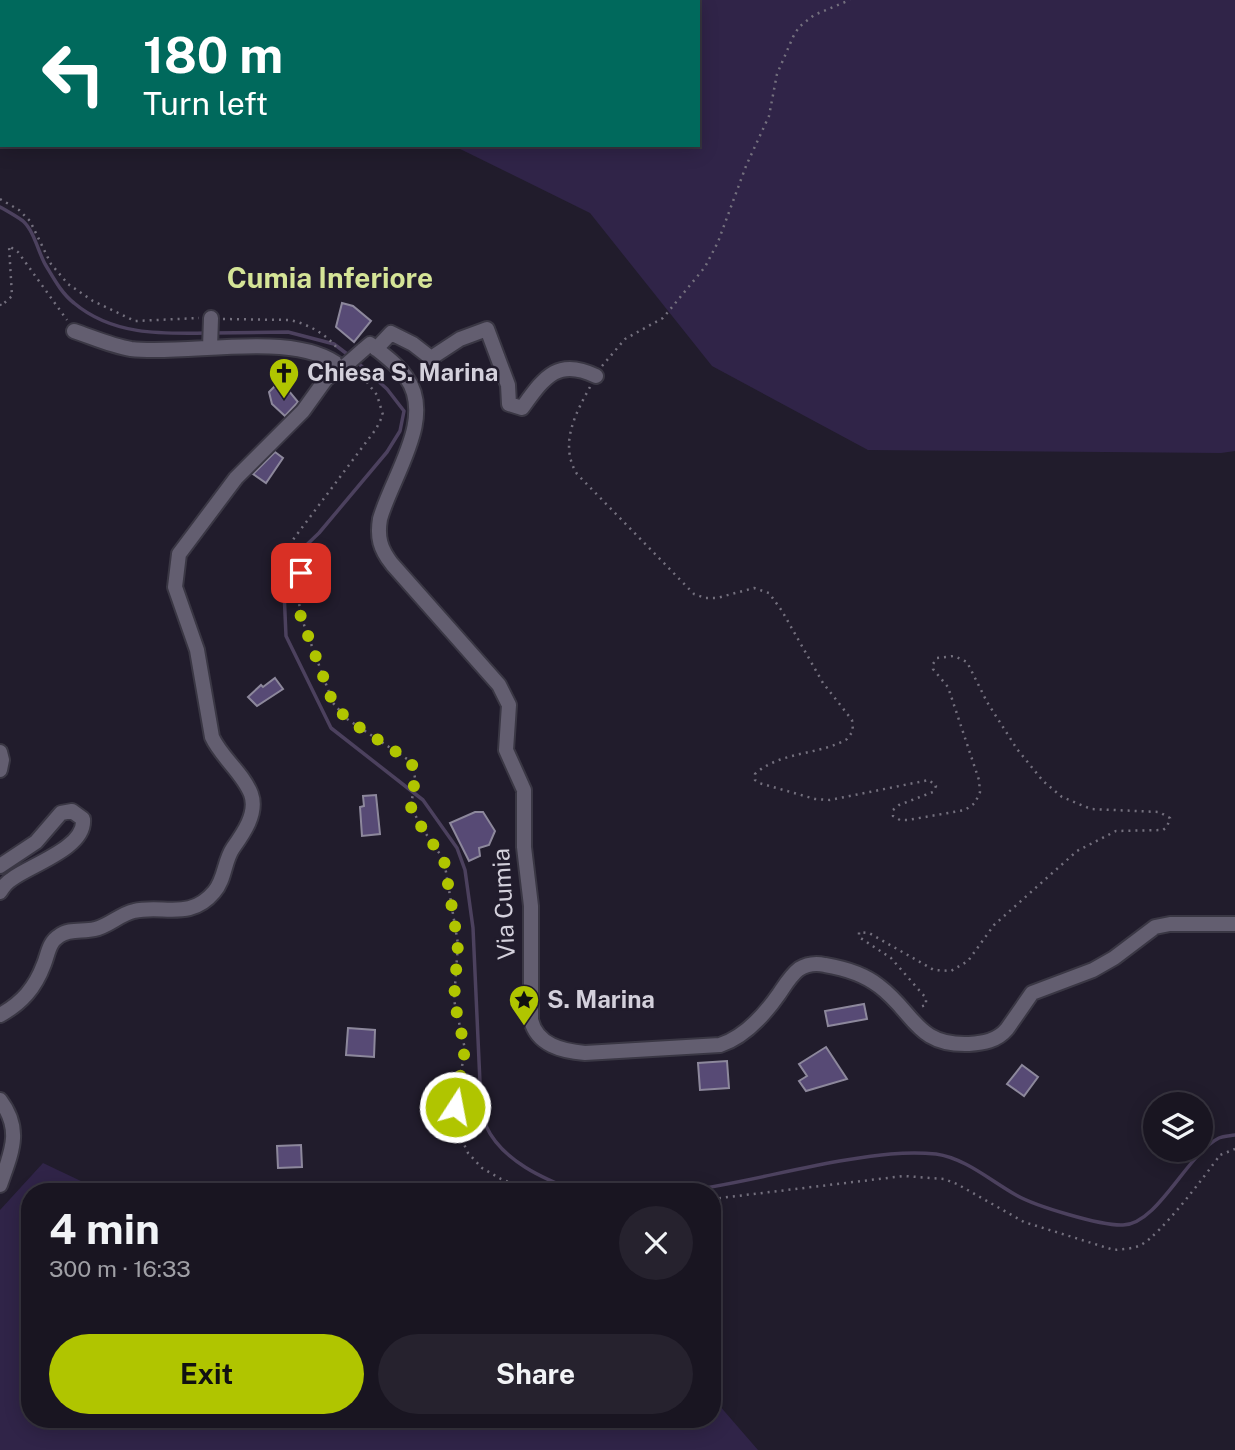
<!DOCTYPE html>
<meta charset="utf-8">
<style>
:root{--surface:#191521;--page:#26222e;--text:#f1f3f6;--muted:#9f9fa5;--line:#37343f;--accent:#b0c500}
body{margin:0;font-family:"Public Sans",sans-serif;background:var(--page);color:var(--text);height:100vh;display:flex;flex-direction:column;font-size:26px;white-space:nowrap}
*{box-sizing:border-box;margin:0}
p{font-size:23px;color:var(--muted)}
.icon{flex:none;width:38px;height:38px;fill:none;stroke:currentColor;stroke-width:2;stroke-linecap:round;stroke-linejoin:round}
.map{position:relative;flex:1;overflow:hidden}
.drawer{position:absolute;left:21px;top:1183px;width:700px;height:245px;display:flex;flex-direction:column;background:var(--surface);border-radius:28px;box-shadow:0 4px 18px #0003,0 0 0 2px var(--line)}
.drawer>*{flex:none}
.top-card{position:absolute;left:0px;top:0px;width:700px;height:147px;box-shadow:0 4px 18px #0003,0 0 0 2px var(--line);background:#00695c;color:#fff;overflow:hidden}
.controls{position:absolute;left:1143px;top:1092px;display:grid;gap:14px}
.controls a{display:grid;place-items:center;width:70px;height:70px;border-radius:50%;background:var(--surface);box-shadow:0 4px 18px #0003,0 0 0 2px var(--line);font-size:35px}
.pin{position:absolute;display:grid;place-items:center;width:60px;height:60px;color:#fff;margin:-30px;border-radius:14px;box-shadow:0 4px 10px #0006}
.me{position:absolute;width:77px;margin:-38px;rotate:11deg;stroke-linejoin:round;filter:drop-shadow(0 0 5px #0008)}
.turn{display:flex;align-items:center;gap:24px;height:147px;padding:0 28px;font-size:32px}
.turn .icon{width:91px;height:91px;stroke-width:2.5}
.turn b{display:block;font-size:49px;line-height:60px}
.round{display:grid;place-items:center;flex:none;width:74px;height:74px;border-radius:37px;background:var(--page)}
.overview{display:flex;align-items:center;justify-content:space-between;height:119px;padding:0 28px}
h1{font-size:42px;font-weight:700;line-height:52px}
.primary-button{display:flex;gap:14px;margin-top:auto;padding:14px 28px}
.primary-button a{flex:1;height:80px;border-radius:42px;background:var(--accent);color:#111;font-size:28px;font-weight:700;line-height:80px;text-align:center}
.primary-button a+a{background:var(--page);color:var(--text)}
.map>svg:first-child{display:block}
.green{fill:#302448}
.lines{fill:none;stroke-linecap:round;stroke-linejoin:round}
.stream{stroke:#4c415e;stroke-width:3.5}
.building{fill:#574a75;stroke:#8d889c;stroke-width:2}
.minor-casing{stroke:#3a3744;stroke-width:18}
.path{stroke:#74707e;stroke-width:2.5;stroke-dasharray:2 5;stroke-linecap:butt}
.minor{stroke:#635e70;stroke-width:14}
.minor-bridge-casing{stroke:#3a3744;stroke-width:18;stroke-linecap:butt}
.minor-bridge{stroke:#635e70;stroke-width:14}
.route{stroke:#b0c500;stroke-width:12;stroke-dasharray:0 21.6}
.labels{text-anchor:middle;stroke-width:5;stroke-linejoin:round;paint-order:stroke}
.poi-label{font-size:24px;font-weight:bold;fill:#d3d0db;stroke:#211c2c;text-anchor:start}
.street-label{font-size:24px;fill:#d3d0db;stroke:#211c2c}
.quarter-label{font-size:28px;font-weight:bold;fill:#d5e497;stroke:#211c2c}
</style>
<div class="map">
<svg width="1235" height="1450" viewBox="0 0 1235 1450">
<rect width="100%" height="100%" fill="#211c2c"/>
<path class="green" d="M0,0h1235v451l-14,2 -353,-3 -156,-84 -122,-153 -138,-68h246v-143h-696l-2,31z
M43,1163l61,29h-74v227h682v-22l46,53h-758v-240z"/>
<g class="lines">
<path class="stream" d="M0,207c7,4 16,9 23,14 11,10 15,30 22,43 8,13 16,29 29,39 38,32 86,31 133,30
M214,333l74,-1 46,12 17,13
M357,362l30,27 17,22 -4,20 -13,21 -68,81 -22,21 -13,37 2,45 45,92 92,72 34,48 8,22 8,58 8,177c1,6 2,15 5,21 16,35 58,53 92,66
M679,1192c55,-7 112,-23 167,-32 30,-5 59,-9 90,-6 29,4 55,27 80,41 19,11 85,31 107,30 35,-1 64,-71 96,-87 5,-2 11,-2 16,-3"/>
</g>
<path class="building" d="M342,303l11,3 18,15 -17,21 -18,-15z
M275,386l14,5 9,11 -13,14 -13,-12 -3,-12z
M275,452l8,6 -17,25 -13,-9z
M275,678l8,11 -26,17 -9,-9 13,-12 2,2z
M376,795l4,39 -18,2 -2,-29 4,-1 -1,-10z
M475,812h8l12,19 -6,14 -10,3 1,8 -11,5 -19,-38z
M864,1004l3,15 -39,7 -3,-15z
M348,1028l27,2 -1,27 -28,-2z
M826,1047l21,32 -41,12 -7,-10 8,-5 -8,-12z
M727,1061l2,27 -29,2 -2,-27z
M1022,1065l16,12 -14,19 -17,-12z
M301,1145l1,22 -24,1 -1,-22z"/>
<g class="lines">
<g class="minor-casing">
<path id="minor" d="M74,331c18,6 38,15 57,18 58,7 165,-20 210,18
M210,348l1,-30
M376,349l15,-16 22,11 18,14 29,-19 27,-10 21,56 1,19 13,4c22,-30 35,-51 74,-32
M363,350l7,-6c13,10 27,20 36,33 30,41 -14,99 -26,142 -3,18 0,30 12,45l107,121 10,20 -3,45 18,40v57l7,59v114c6,25 31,31 54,33l135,-8c25,-8 45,-31 59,-51 6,-9 12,-19 20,-25 8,-5 17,-6 26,-4 18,3 40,10 54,21 36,27 37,60 90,58 14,-1 28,-3 38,-15l25,-36 61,-23 21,-12 41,-31 15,-3h65
M0,752l2,8 -2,10
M0,866l36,-24 25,-29 11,-2 11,8c3,29 -53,46 -71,60 -5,3 -9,8 -12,13
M0,1015c22,-12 35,-27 44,-51 4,-10 5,-22 15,-28 10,-8 24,-4 36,-7 14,-3 25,-15 39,-18 28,-7 56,10 80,-19 11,-12 10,-31 19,-44 10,-14 25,-35 18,-54 -8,-21 -30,-37 -39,-57l-15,-87 -22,-63 4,-33 57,-76 67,-67 23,-32 20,-14
M0,1100c23,30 11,53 0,85"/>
</g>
<path class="path" d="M0,199l19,11 11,11 21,43 17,20 25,17 42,20 64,-3
M0,304l1,2 11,-10 -3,-50 9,6 49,68
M223,319l67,1c18,4 36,14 47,28
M602,366l23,-27 38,-21 42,-51 13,-25 28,-76 23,-50 8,-42 16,-37 6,-10 15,-12 36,-15
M358,371l19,24 6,20 -7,14 -84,112v5l9,15 -3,26 2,27 33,89 14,16 60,40 6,7 2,12 -4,29 11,21 22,32 14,84 -4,56 11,49 -10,58 2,22 11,24 14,15 19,11 32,13
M590,387c-15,27 -31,58 -13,87l117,120 11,4h12l37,-10 15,5 13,18 41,72 29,37 1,11 -6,8c-26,16 -67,12 -92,35v6l4,3 56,16 15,1 99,-20 7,6 -3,6 -34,13 -6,5v6l7,4h8l57,-10 10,-7 5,-11 -1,-12 -31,-93 -15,-18v-5l4,-6 17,-2 13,6 20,40 30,47 26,32 19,16 29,12 68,3 11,6 -3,9 -4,3 -47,1 -39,20 -83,74 -26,36 -17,10 -17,-1 -65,-37 -10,-1v5l32,21 35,40v7l-6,2
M712,1199l192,-23 40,3 13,5 67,38 90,28c9,-1 19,-1 27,-5 21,-12 63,-68 79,-90l15,-6"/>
<use href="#minor" class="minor"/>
<g class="minor-bridge-casing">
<path id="minor-bridge" d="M346,365l17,-15"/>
</g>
<use href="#minor-bridge" class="minor-bridge"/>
</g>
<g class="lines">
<path class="route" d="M301,573l-3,14 2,27 33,89 14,16 60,40 6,7 2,12 -4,29 11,21 22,32 14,84 -4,56 11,49 -10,58"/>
</g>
<defs>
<g id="church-pin" transform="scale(1.575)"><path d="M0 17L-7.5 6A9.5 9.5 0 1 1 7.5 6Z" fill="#b0c500" stroke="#211c2c"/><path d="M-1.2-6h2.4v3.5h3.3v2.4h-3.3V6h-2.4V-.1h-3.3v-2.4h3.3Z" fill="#111"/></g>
<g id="sight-pin" transform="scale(1.575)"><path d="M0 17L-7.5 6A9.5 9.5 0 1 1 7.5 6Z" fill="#b0c500" stroke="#211c2c"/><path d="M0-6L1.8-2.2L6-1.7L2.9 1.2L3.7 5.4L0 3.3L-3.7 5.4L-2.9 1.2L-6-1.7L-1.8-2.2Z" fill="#111"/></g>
</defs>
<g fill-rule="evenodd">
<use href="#church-pin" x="284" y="373"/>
<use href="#sight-pin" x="524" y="1000"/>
</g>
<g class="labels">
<g class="poi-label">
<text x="307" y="381">Chiesa S. Marina</text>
<text x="547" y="1008">S. Marina</text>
</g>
<g class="street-label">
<text transform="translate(504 904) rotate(-93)" y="8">Via Cumia</text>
</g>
<g class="quarter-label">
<text x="330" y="288">Cumia Inferiore</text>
</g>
</g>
</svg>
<div class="controls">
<a><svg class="icon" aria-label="layers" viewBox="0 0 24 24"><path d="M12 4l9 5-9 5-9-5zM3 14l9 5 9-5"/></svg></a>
</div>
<div class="pin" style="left:301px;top:573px;background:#d93025"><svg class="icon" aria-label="arrive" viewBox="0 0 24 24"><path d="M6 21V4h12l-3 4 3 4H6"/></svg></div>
<svg class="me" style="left:455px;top:1107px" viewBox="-20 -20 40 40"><circle r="17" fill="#b0c500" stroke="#fff" stroke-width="3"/><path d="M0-11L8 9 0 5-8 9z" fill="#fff"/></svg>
<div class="top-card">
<div class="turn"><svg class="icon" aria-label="left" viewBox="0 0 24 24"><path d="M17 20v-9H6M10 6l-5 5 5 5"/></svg><div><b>180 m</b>Turn left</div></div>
</div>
<section class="drawer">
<div class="overview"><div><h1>4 min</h1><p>300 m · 16:33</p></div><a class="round"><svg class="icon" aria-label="close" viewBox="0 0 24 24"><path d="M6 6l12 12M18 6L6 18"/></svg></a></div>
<div class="primary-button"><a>Exit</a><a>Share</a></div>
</section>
</div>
